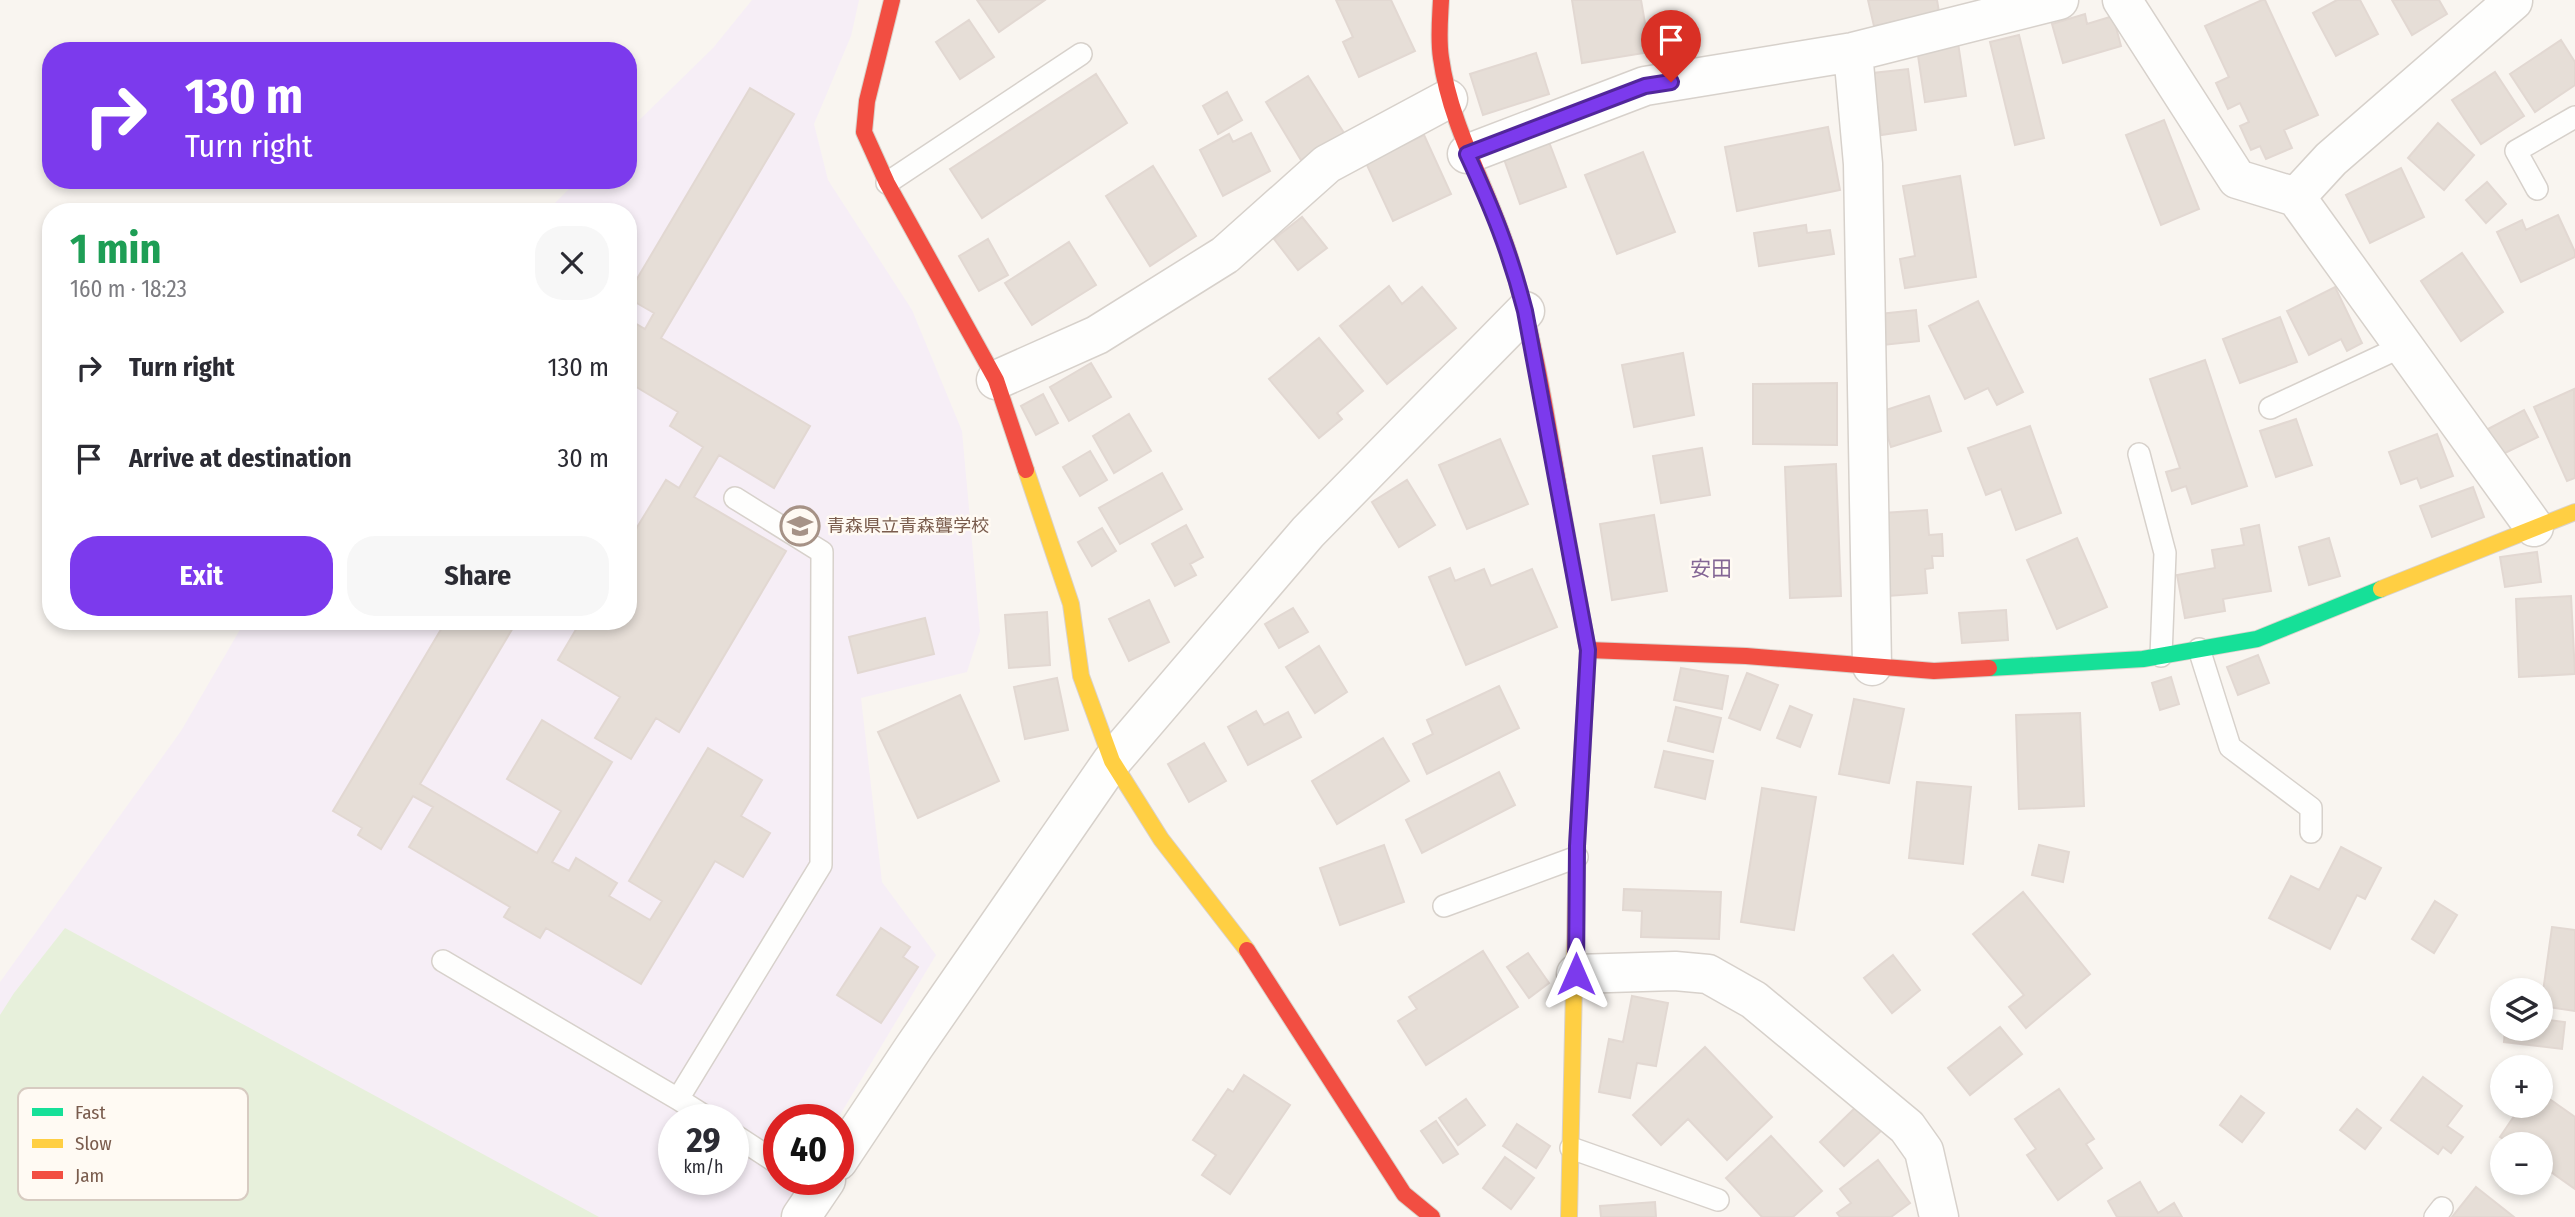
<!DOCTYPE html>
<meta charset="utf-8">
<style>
:root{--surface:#fff;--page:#f7f7f7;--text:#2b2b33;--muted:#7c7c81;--accent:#7c3aed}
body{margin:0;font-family:"Fira Sans Condensed","Noto Sans JP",sans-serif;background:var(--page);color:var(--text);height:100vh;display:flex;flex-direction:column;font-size:26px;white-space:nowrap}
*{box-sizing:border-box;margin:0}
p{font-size:23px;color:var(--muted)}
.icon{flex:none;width:38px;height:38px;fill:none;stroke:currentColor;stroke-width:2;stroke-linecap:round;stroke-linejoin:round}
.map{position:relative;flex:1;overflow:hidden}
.panel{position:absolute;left:42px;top:203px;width:595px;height:427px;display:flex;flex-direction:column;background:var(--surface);border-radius:28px;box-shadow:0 4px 10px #0003}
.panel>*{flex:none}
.banner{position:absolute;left:42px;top:42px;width:595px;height:147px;border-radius:28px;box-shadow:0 4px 10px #0003;background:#7c3aed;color:#fff;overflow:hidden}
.tools{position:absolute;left:2490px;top:978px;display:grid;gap:14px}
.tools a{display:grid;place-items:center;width:63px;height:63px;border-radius:50%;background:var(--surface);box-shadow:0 4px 10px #0003;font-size:35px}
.speed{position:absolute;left:658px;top:1104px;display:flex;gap:14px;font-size:35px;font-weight:700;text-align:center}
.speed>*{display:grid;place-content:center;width:91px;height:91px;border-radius:50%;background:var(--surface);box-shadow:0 4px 10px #0003;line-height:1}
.speed small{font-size:18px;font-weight:400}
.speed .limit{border:10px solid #d22;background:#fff;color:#111}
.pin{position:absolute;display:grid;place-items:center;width:60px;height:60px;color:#fff;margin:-72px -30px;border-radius:50% 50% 50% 0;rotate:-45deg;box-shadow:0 0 7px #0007}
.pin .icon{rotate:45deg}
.me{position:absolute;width:77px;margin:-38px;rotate:0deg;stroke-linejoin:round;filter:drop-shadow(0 0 5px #0008)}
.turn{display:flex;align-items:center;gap:24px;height:147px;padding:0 28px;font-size:32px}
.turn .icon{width:91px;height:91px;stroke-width:2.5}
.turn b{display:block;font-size:49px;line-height:60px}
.round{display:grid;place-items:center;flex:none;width:74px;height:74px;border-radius:28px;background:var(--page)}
.overview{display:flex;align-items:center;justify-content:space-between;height:119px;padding:0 28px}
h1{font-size:42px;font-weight:700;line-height:52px;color:#1e9e55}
.cta{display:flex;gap:14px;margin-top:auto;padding:14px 28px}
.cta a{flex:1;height:80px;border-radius:28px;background:var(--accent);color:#fff;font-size:28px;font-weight:700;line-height:80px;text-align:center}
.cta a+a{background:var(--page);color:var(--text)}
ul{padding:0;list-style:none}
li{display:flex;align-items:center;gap:21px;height:91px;padding:0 28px}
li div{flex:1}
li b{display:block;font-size:26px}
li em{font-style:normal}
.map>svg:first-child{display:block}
.education{fill:#f6eef6;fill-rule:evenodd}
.green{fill:#e7f0db}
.building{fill:#e6ded7;stroke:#e2d8d2;stroke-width:2}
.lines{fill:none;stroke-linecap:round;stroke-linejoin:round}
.lane-casing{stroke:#d7d1cb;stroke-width:24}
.street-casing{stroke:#d7d1cb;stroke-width:41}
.fast-casing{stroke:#d9d2cb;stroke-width:18}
.slow-casing{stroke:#d9d2cb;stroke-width:18}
.jam-casing{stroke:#d9d2cb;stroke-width:18}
.lane{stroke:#fefefd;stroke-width:21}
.street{stroke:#fefefd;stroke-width:38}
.fast{stroke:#16e098;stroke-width:16}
.slow{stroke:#ffcf43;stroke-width:16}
.jam{stroke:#f24e42;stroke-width:16}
.route-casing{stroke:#51269a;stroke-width:18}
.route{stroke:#7c3aed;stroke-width:12}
.labels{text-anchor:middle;stroke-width:5;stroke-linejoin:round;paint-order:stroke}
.poi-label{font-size:18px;fill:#7a5c4d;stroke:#fffaf3;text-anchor:start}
.quarter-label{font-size:21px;fill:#846695;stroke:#fffaf3}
.key{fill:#fffaf3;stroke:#d7cbc1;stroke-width:2}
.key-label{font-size:19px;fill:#7a5c4d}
</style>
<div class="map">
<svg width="2575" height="1217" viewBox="0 0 2575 1217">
<rect width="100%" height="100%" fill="#f9f5f0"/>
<path class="education" d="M752,0h107l-8,36 -37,88 14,56 84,130 50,121 18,200 -13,41 -106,26 21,184 54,73 -99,165h-58v60h23l-23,37h-779v-235l181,-251 64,-110h383v-409h-82l32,-32h50v-49l85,-83zM674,1120h59v60h-59z"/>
<path class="green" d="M65,928l534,289h-599v-202l14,-22z"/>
<path class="building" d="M977,0h68l-46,32z
M1336,0h55l24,51 -56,26 -16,-35 10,-5z
M1572,0h69l9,52 -68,11z
M1868,0h69l2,12 -65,14z
M2262,0h3l53,115 -34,15 8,18 -26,11 -6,-13 -9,4 -11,-24 9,-4 -9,-19 -12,6 -12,-26 13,-6 -24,-51z
M2337,0h23l18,34 -42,22 -23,-43z
M2392,0h47l8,14 -35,21z
M2085,14l2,10 26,-8 8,30 -58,17 -11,-39z
M969,20l25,37 -34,22 -24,-37z
M2019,35l25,103 -29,7 -25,-103z
M2561,40l14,22v23l-40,27 -25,-38z
M1958,43l8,53 -41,6 -8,-53z
M1536,53l13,41 -66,21 -13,-41z
M1908,69l8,61 -35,5 -8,-62z
M2495,72l29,44 -43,28 -29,-44z
M1096,74l31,49 -145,95 -32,-49z
M1308,76l36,57 -43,27 -35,-58z
M750,88l44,26 -133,224 149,88 -36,62 -55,-33 -25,42 92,54 -107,181 -23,-14 -25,41 -36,-21 25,-41 -62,-37 23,-39h47v-79l38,-62 13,8 24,-41 -33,-21 8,-14 -50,-30v-63l17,10 9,-16 -26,-15v-4z
M1227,92l15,28 -24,14 -15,-28z
M2164,120l35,89 -38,16 -35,-90z
M2438,123l36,32 -30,35 -36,-32z
M1828,127l12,63 -103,21 -12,-64z
M1251,133l19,38 -47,25 -23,-46 29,-16 4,8z
M1424,135l27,59 -58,27 -27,-58z
M1549,142l17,45 -46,17 -16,-45z
M1643,152l32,80 -58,22 -32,-79z
M1153,166l43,70 -46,30 -44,-70z
M2401,168l23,49 -54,26 -24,-48z
M1960,176l16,101 -71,11 -5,-29 15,-3 -12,-70z
M2487,182l19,22 -20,19 -20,-23z
M2558,215l17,37v5l-54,25 -24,-50 25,-12 4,10z
M1302,217l25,31 -29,22 -24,-31z
M1806,225l1,8 23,-3 4,24 -75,12 -5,-33z
M988,239l20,36 -29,16 -20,-35z
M1069,242l27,43 -64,40 -27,-42z
M2462,253l41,59 -42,29 -40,-60z
M1389,286l13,18 20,-17 34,41 -69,56 -47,-58z
M2335,287l27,56 -15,8 -6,-12 -32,16 -22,-44z
M1978,301l45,91 -26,13 -9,-17 -23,11 -36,-73z
M1916,310l3,31 -36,4 -3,-31z
M2280,317l17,45 -57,21 -17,-44z
M1319,338l44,53 -26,22 5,6 -23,19 -50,-59z
M1683,353l11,62 -60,12 -12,-62z
M2205,360l42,126 -55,18 -6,-18 -14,5 -6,-19 14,-4 -30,-89z
M1091,363l20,34 -42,24 -19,-34z
M1837,383v62l-84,-1v-60z
M2574,389l1,89 -8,3 -33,-74z
M1043,394l15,29 -22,12 -15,-29z
M1929,396l12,35 -50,16 -11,-35z
M2524,410l14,27 -37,18 -13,-26z
M1129,414l22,37 -37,22 -21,-37z
M2296,419l16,46 -36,12 -16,-46z
M2030,426l31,87 -45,17 -15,-41 -15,6 -18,-47z
M2437,434l16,42 -32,12 -4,-10 -16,6 -12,-32z
M1500,439l28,65 -61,25 -28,-64z
M1702,448l8,47 -49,8 -8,-47z
M1090,451l17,29 -27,16 -17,-29z
M1836,464l5,132 -51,2 -5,-131z
M1162,473l20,36 -62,35 -21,-36z
M1407,480l28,45 -36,22 -27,-45z
M2473,487l11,30 -52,20 -12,-31z
M1927,510l2,25 13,-1 1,22h-11l1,12 -8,1 2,24 -39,3 -5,-83z
M1654,515l13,76 -55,9 -12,-76z
M1186,525l17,32 -13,7 6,11 -21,11 -23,-42z
M2259,525l12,66 -48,8 2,12 -40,7 -8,-43 38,-7 -3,-18 32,-5 -3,-16z
M1102,528l14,23 -24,15 -14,-24z
M2077,538l30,69 -50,22 -30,-69z
M2329,538l11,38 -31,9 -10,-38z
M2537,552l4,30 -36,5 -5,-30z
M1450,568l5,13 29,-12 7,17 41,-17 25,58 -91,38 -37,-88z
M2571,596l4,78 -56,3 -3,-78z
M1149,600l20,42 -40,19 -20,-42z
M1293,608l15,24 -29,16 -14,-24z
M2006,610l2,30 -46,3 -3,-30z
M1047,612l3,53 -41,3 -4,-53z
M925,618l9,36 -76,19 -9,-36z
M446,621h71l-97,163 117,69 24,-42 -54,-32 35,-59 70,42 -60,100 17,9 7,-13 41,25 -8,13 41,24 12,-19 -33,-20 79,-133 54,32 -21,36 29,17 -27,44 -28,-16 -74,123 -95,-56 -6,10 -36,-21 6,-10 -101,-60 24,-40 -20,-11 -32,53 -23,-14 4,-7 -29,-17z
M1319,646l28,46 -32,21 -29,-46z
M2258,655l11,28 -31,12 -11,-28z
M1681,668l47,8 -6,33 -48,-9z
M1747,673l31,12 -18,45 -31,-12z
M2171,677l8,27 -19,6 -8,-27z
M1057,678l11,52 -43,9 -11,-52z
M1499,686l20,42 -92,46 -14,-30 20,-10 -6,-14z
M960,695l39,86 -81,37 -40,-86z
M1854,699l50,10 -15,74 -50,-9z
M1790,706l22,9 -12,32 -23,-9z
M1676,707l45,11 -8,34 -45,-11z
M1256,711l8,14 24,-13 13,25 -53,28 -20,-38z
M2080,713l4,93 -65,3 -3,-94z
M1383,738l26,43 -72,43 -25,-43z
M1204,743l22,38 -37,21 -21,-38z
M1664,751l49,10 -8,38 -50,-12z
M1499,772l16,33 -93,48 -16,-33z
M1917,782l54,5 -8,77 -54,-6z
M1762,788l54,9 -22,133 -53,-8z
M1384,845l20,57 -64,23 -20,-57z
M2039,845l30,7 -6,30 -31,-7z
M2341,847l40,21 -16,31 -8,-4 -27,54 -61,-31 22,-42 28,14z
M1624,889l97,3 -2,47 -78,-2 1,-26 -19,-1z
M2023,892l67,82 -64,54 -17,-21 15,-12 -51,-61z
M2435,901l22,14 -23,38 -22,-14z
M2552,927l23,3v81l-34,-5z
M881,928l29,19 -7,10 15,10 -37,56 -44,-28z
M1483,951l35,56 -92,58 -28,-44 19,-12 -8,-12z
M1528,953l21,30 -20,15 -22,-31z
M1893,955l27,35 -28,23 -28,-35z
M1632,996l36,7 -12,63 -19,-3 -7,35 -31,-6 10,-53 14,3z
M2541,1019l24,3 -3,27 -58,-7 1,-13h36z
M2000,1027l22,27 -52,41 -22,-27z
M1705,1047l67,70 -45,43 -39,-41 -27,26 -28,-30z
M1244,1075l46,30 -60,89 -28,-19 14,-20 -23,-15 35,-51 5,3z
M2423,1077l39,29 -15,20 16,11 -12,16 -8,-6 -5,7 -47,-34z
M2059,1089l35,50 -8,5 16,24 -44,32 -31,-45 9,-6 -21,-30z
M2541,1093l34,24v72l-34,-24v-21h-30l-11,-7 21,-31h20z
M2241,1096l23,17 -22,29 -22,-17z
M1466,1099l19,26 -27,20 -19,-27z
M1859,1104l24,25 -39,37 -24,-24z
M2357,1109l24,19 -16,21 -25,-19z
M1436,1121l22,33 -15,9 -22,-32z
M1517,1124l33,22 -14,22 -33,-22z
M1771,1136l51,55 -29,26h-31l-36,-39z
M1505,1157l29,21 -23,31 -28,-21z
M1878,1160l32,43 -19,14h-51l-3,-4 14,-10 -11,-14z
M2140,1182l18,31 16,-10 8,14h-65l-9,-16z
M2476,1187l38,30h-62z
M1655,1202l1,15h-55l-1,-11z"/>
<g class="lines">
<g class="lane-casing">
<path id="lane" d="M887,183l194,-129
M2537,189l-21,-38 59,-34
M2270,408l133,-62
M2139,454l26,99 -4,103
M2199,649l31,98 81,61v24
M1444,906l133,-49
M443,961l235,138
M711,1120l-33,-21 143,-234 1,-313 -87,-54
M733,1134l46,30
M1571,1148l147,52
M2435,1217l7,-9"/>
</g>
<g class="street-casing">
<path id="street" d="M2122,0l115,179 59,18 238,330
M1853,52l10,112 9,502
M1467,154l178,-68 208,-34 206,-52
M2296,197l35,-38 182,-158
M996,380l101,-45 128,-80 102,-91 121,-65
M1576,974l99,-3 33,3 46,26 153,127 17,24 15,66
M838,1161l76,-114 198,-286 196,-229 217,-221
M801,1217l25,-37"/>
</g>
<g class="fast-casing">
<path id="fast" d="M1989,668l154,-9 114,-20 124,-50"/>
</g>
<g class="slow-casing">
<path id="slow" d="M1026,470l45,134 10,72 31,85 49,78 86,111
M2381,589l194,-77
M1569,1217l8,-371 11,-196 -18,-99"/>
</g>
<g class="jam-casing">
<path id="jam" d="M892,0l-25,101 -3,31 23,51 109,197 30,90
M1441,0c-1,20 -3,39 0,58 10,73 51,136 71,206 28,93 40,192 58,287
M1588,650l158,6 188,15 55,-3
M1247,950l157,244 28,23"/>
</g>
<use href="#lane" class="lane"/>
<use href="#street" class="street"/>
<use href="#fast" class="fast"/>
<use href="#slow" class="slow"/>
<use href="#jam" class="jam"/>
</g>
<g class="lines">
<g class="route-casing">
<path id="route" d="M1576,974l1,-128 11,-196 -63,-339c-15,-59 -33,-103 -58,-157l178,-68 26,-4"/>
</g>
<use href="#route" class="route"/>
</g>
<defs>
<g id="school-ring" transform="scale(2.0125)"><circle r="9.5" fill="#fffaf3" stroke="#a69286" stroke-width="1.5"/><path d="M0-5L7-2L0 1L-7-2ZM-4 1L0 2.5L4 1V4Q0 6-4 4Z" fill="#a69286"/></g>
</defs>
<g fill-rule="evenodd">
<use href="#school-ring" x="800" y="526"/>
</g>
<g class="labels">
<g class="poi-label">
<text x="827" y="532">青森県立青森聾学校</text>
</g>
<g class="quarter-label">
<text x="1711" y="576">安田</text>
</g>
</g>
<rect x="18" y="1088" width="230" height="112" rx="10" class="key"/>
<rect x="32" y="1108" width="31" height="8" fill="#16e098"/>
<rect x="32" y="1139" width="31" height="9" fill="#ffcf43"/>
<rect x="32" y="1171" width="31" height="8" fill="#f24e42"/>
<g class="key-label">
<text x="75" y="1119">Fast</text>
<text x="75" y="1150">Slow</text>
<text x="75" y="1182">Jam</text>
</g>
</svg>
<div class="tools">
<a><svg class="icon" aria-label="layers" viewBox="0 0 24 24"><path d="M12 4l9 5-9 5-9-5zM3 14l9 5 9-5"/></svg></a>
<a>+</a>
<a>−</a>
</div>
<div class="speed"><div>29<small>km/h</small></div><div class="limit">40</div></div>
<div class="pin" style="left:1671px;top:82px;background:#d93025"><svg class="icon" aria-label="arrive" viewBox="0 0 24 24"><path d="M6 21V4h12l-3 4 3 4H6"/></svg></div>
<svg class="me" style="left:1576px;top:974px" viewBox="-20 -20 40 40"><path d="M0-17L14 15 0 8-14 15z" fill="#7c3aed" stroke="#fff" stroke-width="4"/></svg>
<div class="banner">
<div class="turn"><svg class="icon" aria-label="right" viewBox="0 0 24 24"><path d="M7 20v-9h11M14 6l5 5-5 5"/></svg><div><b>130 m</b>Turn right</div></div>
</div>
<section class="panel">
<div class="overview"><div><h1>1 min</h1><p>160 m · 18:23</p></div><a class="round"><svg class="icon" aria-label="close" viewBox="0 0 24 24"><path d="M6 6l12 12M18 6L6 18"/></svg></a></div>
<ul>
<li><svg class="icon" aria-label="right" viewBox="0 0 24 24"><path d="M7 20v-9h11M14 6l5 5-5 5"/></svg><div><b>Turn right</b></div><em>130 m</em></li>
<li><svg class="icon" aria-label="arrive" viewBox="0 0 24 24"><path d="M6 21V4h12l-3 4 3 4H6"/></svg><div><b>Arrive at destination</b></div><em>30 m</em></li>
</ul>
<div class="cta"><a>Exit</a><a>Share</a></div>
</section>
</div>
